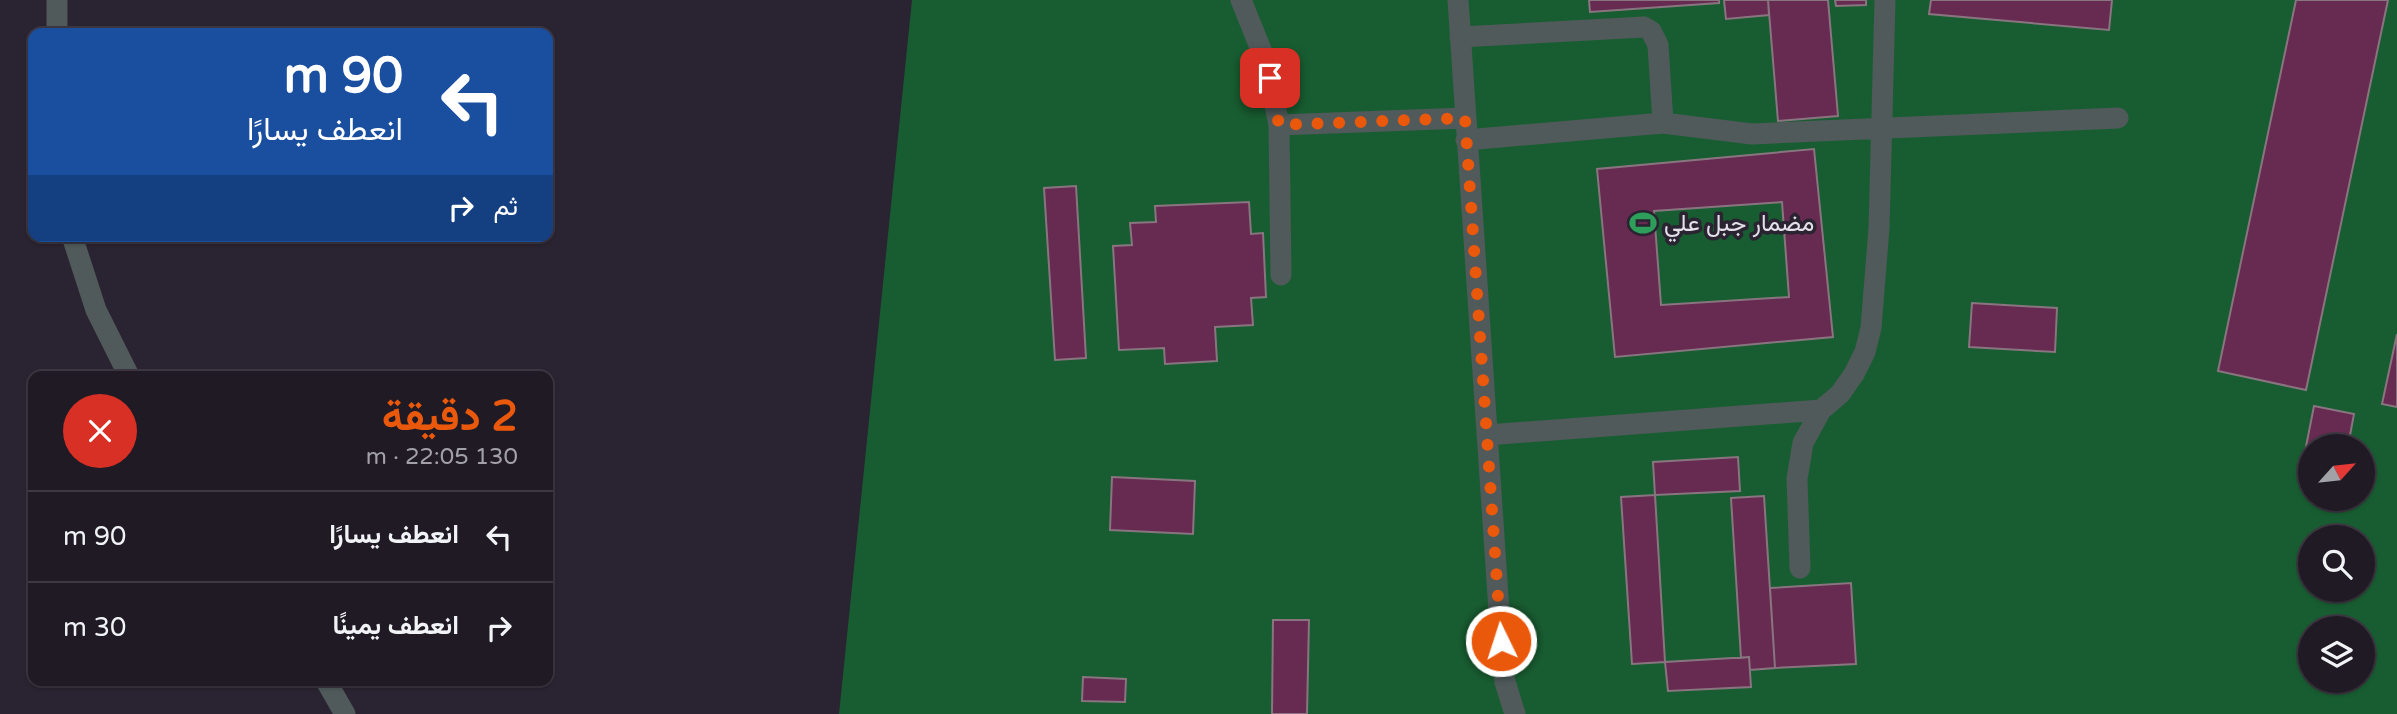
<!DOCTYPE html>
<html lang="ar">
<meta charset="utf-8">
<style>
:root{--surface:#201a25;--page:#2d2732;--text:#f1f3f6;--muted:#a2a1a7;--line:#3d3842;--accent:#ea580c}
body{margin:0;font-family:"Varela Round",Vazirmatn,sans-serif;background:var(--page);color:var(--text);direction:rtl;height:100vh;display:flex;flex-direction:column;font-size:26px;white-space:nowrap}
*{box-sizing:border-box;margin:0}
p{font-size:23px;color:var(--muted)}
.icon{flex:none;width:38px;height:38px;fill:none;stroke:currentColor;stroke-width:2;stroke-linecap:round;stroke-linejoin:round}
.map{position:relative;flex:1;overflow:hidden;direction:ltr}
.drawer{position:absolute;left:28px;top:371px;width:525px;height:315px;display:flex;flex-direction:column;background:var(--surface);border-radius:14px;box-shadow:0 2px 5px #0004,0 0 0 2px var(--line);direction:rtl}
.drawer>*{flex:none}
.top-card{position:absolute;left:28px;top:28px;width:525px;height:214px;border-radius:14px;box-shadow:0 2px 5px #0004,0 0 0 2px var(--line);direction:rtl;background:#1a4fa0;color:#fff;overflow:hidden}
.needle{width:46px;rotate:63deg}
.controls{position:absolute;left:2298px;top:434px;display:grid;gap:14px}
.controls a{display:grid;place-items:center;width:77px;height:77px;border-radius:50%;background:var(--surface);box-shadow:0 2px 5px #0004,0 0 0 2px var(--line);font-size:35px}
.pin{position:absolute;display:grid;place-items:center;width:60px;height:60px;color:#fff;margin:-30px;border-radius:14px;box-shadow:0 4px 10px #0006}
.me{position:absolute;width:77px;margin:-38px;rotate:356deg;stroke-linejoin:round;filter:drop-shadow(0 0 5px #0008)}
.turn{display:flex;align-items:center;gap:24px;height:147px;padding:0 35px;font-size:32px}
.turn .icon{width:91px;height:91px;stroke-width:2.5}
.turn b{display:block;font-size:49px;line-height:60px}
.then{display:flex;align-items:center;height:66px;padding:0 35px;background:#0003;gap:14px;font-size:26px}
.round{display:grid;place-items:center;flex:none;width:74px;height:74px;border-radius:37px;background:var(--page)}
.headline{display:flex;align-items:center;justify-content:space-between;height:119px;padding:0 35px}
h1{font-size:42px;font-weight:700;line-height:52px;color:var(--accent)}
ul{padding:0;list-style:none}
li{display:flex;align-items:center;gap:21px;height:91px;padding:0 35px;border-top:2px solid var(--line)}
li div{flex:1}
li b{display:block;font-size:26px}
li em{font-style:normal}
.map>svg:first-child{display:block}
.green{fill:#185d31;fill-rule:evenodd}
.building{fill:#672a50;stroke:#88757f;stroke-width:2;fill-rule:evenodd}
.lines{fill:none;stroke-linecap:round;stroke-linejoin:round}
.minor{stroke:#505a5b;stroke-width:21}
.route{stroke:#ea580c;stroke-width:12;stroke-dasharray:0 21.6}
.labels{text-anchor:middle;stroke-width:7;stroke-linejoin:round;paint-order:stroke}
.poi-label{font-size:24px;fill:#e4e0e9;stroke:#2a2331;text-anchor:start}
</style>
<div class="map">
<svg width="2397" height="714" viewBox="0 0 2397 714">
<rect width="100%" height="100%" fill="#2a2331"/>
<path class="green" d="M912,0h1485v714h-1558zM2310,446h52v53h-52zM2310,537h52v53h-52zM2310,628h52v53h-52z"/>
<path class="building" d="M1589,0h130v3l-129,9z
M1724,0h44l1,15 -43,4z
M1768,0h60l10,116 -60,5z
M1835,0h31v5l-30,1z
M1931,0h181l-3,30 -180,-16z
M2296,0h92l-82,390 -88,-19z
M1814,149l19,188 -218,20 -18,-188zM1782,202l7,95 -128,8 -7,-94z
M1076,186l10,172 -31,2 -11,-172z
M1249,202l2,32 12,-1 3,64 -15,1 2,27 -38,2 2,34 -52,3 -1,-16 -45,2 -6,-104 19,-1 -2,-22 26,-1 -1,-16z
M1972,303l85,5 -2,44 -86,-5z
M2397,334v73l-15,-3z
M2314,406l40,8 -6,32h-38v23l-8,-2z
M1738,457l2,34 -85,4 -2,-33z
M1112,477l83,4 -2,53 -83,-4z
M1655,495l10,167 -33,2 -11,-167z
M1764,496l11,172 -25,2 -1,-13 -8,1 -10,-160z
M1851,583l5,81 -81,4 -5,-80z
M1273,620h36l-2,94h-35z
M1749,657l2,30 -83,4 -3,-29z
M1083,677l43,2 -1,23 -43,-1z"/>
<g class="lines">
<path class="minor" d="M57,0v33
M1241,0l25,62 13,63 2,150
M1458,0l43,641 4,41 10,32
M1460,37l184,-10 7,4 7,14 5,78
M1279,125l186,-7
M1466,140l197,-17 89,11 366,-16
M72,236l24,74 33,66
M1487,435l334,-25
M1800,568l-3,-89 6,-36 18,-33 19,-16 14,-20 11,-22 6,-24 8,-100 6,-228
M326,681l19,33"/>
</g>
<g class="lines">
<path class="route" d="M1270,78l9,47 186,-7 36,523"/>
</g>
<defs>
<g id="stadium-bare" transform="scale(2.1)"><path d="M0-5a6.5 5 0 1 0 0 10a6.5 5 0 1 0 0-10ZM-3.5-1.8h7v3.6h-7Z" fill="#2e9e5b" stroke="#2a2331" stroke-width="2.5" paint-order="stroke"/></g>
</defs>
<g fill-rule="evenodd">
<use href="#stadium-bare" x="1643" y="223"/>
</g>
<g class="labels">
<g class="poi-label">
<text x="1664" y="231">مضمار جبل علي</text>
</g>
</g>
</svg>
<div class="controls">
<a><svg class="needle" viewBox="-14 -14 28 28"><path d="M0-13l5 13h-10z" fill="#e53935"/><path d="M0 13l5-13h-10z" fill="#a2a1a7"/></svg></a>
<a><svg class="icon" aria-label="search" viewBox="0 0 24 24"><circle cx="10" cy="10" r="6"/><path d="M15 15l6 6"/></svg></a>
<a><svg class="icon" aria-label="layers" viewBox="0 0 24 24"><path d="M12 4l9 5-9 5-9-5zM3 14l9 5 9-5"/></svg></a>
</div>
<div class="pin" style="left:1270px;top:78px;background:#d93025"><svg class="icon" aria-label="arrive" viewBox="0 0 24 24"><path d="M6 21V4h12l-3 4 3 4H6"/></svg></div>
<svg class="me" style="left:1501px;top:641px" viewBox="-20 -20 40 40"><circle r="17" fill="#ea580c" stroke="#fff" stroke-width="3"/><path d="M0-11L8 9 0 5-8 9z" fill="#fff"/></svg>
<div class="top-card">
<div class="turn"><svg class="icon" aria-label="left" viewBox="0 0 24 24"><path d="M17 20v-9H6M10 6l-5 5 5 5"/></svg><div><b>90 m</b>انعطف يسارًا</div></div>
<div class="then">ثم<svg class="icon" aria-label="right" viewBox="0 0 24 24"><path d="M7 20v-9h11M14 6l5 5-5 5"/></svg></div>
</div>
<section class="drawer">
<div class="headline"><div><h1>2 دقيقة</h1><p>130 m · 22:05</p></div><a class="round" style="background:#d93025;color:#fff"><svg class="icon" aria-label="close" viewBox="0 0 24 24"><path d="M6 6l12 12M18 6L6 18"/></svg></a></div>
<ul>
<li><svg class="icon" aria-label="left" viewBox="0 0 24 24"><path d="M17 20v-9H6M10 6l-5 5 5 5"/></svg><div><b>انعطف يسارًا</b></div><em>90 m</em></li>
<li><svg class="icon" aria-label="right" viewBox="0 0 24 24"><path d="M7 20v-9h11M14 6l5 5-5 5"/></svg><div><b>انعطف يمينًا</b></div><em>30 m</em></li>
</ul>
</section>
</div>
